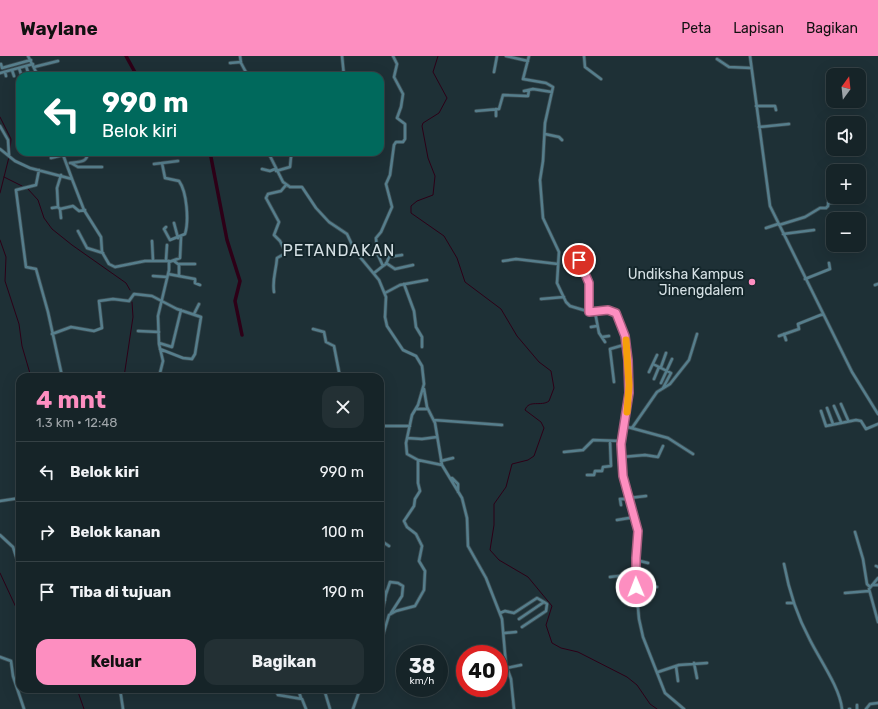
<!DOCTYPE html>
<html lang="id">
<meta charset="utf-8">
<style>
:root{--surface:#162428;--page:#233034;--text:#f1f3f6;--muted:#9ea4a8;--line:#354145;--accent:#fd8ec0}
body{margin:0;font-family:Rubik,sans-serif;background:var(--page);color:var(--text);height:100vh;display:flex;flex-direction:column;font-size:15px;white-space:nowrap}
*{box-sizing:border-box;margin:0}
p{font-size:13px;color:var(--muted)}
.icon{flex:none;width:22px;height:22px;fill:none;stroke:currentColor;stroke-width:2;stroke-linecap:round;stroke-linejoin:round}
.map{position:relative;flex:1;overflow:hidden}
.drawer{position:absolute;left:16px;top:317px;width:368px;height:320px;display:flex;flex-direction:column;background:var(--surface);border-radius:12px;box-shadow:0 4px 16px #0002,0 0 0 1px var(--line)}
.drawer>*{flex:none}
.banner{position:absolute;left:16px;top:16px;width:368px;height:84px;border-radius:12px;box-shadow:0 4px 16px #0002,0 0 0 1px var(--line);background:#00695c;color:#fff;overflow:hidden}
.needle{width:26px;rotate:15deg}
.controls{position:absolute;left:826px;top:12px;display:grid;gap:8px}
.controls a{display:grid;place-items:center;width:40px;height:40px;border-radius:8px;background:var(--surface);box-shadow:0 4px 16px #0002,0 0 0 1px var(--line);font-size:20px}
.speed{position:absolute;left:396px;top:589px;display:flex;gap:8px;font-size:20px;font-weight:700;text-align:center}
.speed>*{display:grid;place-content:center;width:52px;height:52px;border-radius:50%;background:var(--surface);box-shadow:0 4px 16px #0002,0 0 0 1px var(--line);line-height:1}
.speed small{font-size:10px;font-weight:400}
.speed .limit{border:6px solid #d22;background:#fff;color:#111}
.pin{position:absolute;display:grid;place-items:center;width:34px;height:34px;color:#fff;margin:-17px;border:2px solid #fff;border-radius:50%;box-shadow:0 1px 4px #0007}
.me{position:absolute;width:44px;margin:-22px;rotate:359deg;stroke-linejoin:round;filter:drop-shadow(0 0 3px #0008)}
.turn{display:flex;align-items:center;gap:14px;height:84px;padding:0 20px;font-size:18px}
.turn .icon{width:52px;height:52px;stroke-width:2.5}
.turn b{display:block;font-size:28px;line-height:34px}
.round{display:grid;place-items:center;flex:none;width:42px;height:42px;border-radius:12px;background:var(--page)}
.head{display:flex;align-items:center;justify-content:space-between;height:68px;padding:0 20px}
h1{font-size:24px;font-weight:700;line-height:30px;color:var(--accent)}
.cta{display:flex;gap:8px;margin-top:auto;padding:8px 20px}
.cta a{flex:1;height:46px;border-radius:12px;background:var(--accent);color:#111;font-size:16px;font-weight:700;line-height:46px;text-align:center}
.cta a+a{background:var(--page);color:var(--text)}
ul{padding:0;list-style:none}
li{display:flex;align-items:center;gap:12px;height:60px;padding:0 20px;border-top:1px solid var(--line)}
li div{flex:1}
li b{display:block;font-size:15px}
li em{font-style:normal}
header{display:flex;align-items:center;gap:24px;box-sizing:border-box;height:56px;padding:0 20px;background:var(--accent);color:#111}
header strong{font-size:19px}
nav{display:flex;gap:22px;margin-inline-start:auto;font-size:14px}
.map>svg:first-child{display:block}
.lines{fill:none;stroke-linecap:round;stroke-linejoin:round}
.stream{stroke:#2d0017;stroke-width:1}
.river{stroke:#2d0017;stroke-width:3.5}
.minor-casing{stroke:#3b4c52;stroke-width:4}
.minor{stroke:#567e8c;stroke-width:2.5}
.route-casing{stroke:#a45c7d;stroke-width:10}
.route{stroke:#fd8ec0;stroke-width:7}
.slow{stroke:#f59e0b;stroke-width:7}
.poi-dot{fill:#fd8ec0;stroke:#14262b;stroke-width:1.5}
.labels{text-anchor:middle;stroke-width:4;stroke-linejoin:round;paint-order:stroke}
.poi-label{font-size:14px;fill:#d5e0e4;stroke:#14262b;text-anchor:end}
.quarter-label{font-size:16px;letter-spacing:1px;fill:#d5e0e4;stroke:#14262b}
</style>
<header>
<strong>Waylane</strong>
<nav><a>Peta</a><a>Lapisan</a><a>Bagikan</a></nav>
</header>
<div class="map">
<svg width="878" height="653" viewBox="0 0 878 653">
<rect width="100%" height="100%" fill="#1e3036"/>
<g class="lines">
<path class="stream" d="M438,0l-5,16 14,26 -8,15 -16,10 -1,3 6,32 7,18 -2,19 -16,6 -6,5v7l33,23 13,22 8,24 36,27 16,27 22,26 12,9 3,17 -5,13c-8,6 -20,-2 -24,9l16,12 3,6 -10,28 -6,4 -16,4 -6,23 -12,17v21l-4,25 9,10 29,17 24,29 -6,19 6,18 9,5 17,4 49,25 10,8 13,19 7,5
M0,61l11,22 -1,11
M4,121l18,9
M27,132l11,12 6,18 8,11 20,16 54,38 4,7
M0,137l9,-36
M0,184l6,17 -1,24 14,43 3,22 9,31
M124,321l9,-60 -1,-15
M0,517l20,43
M77,633l7,20"/>
<path class="river" d="M126,0l11,20
M210,96l17,88 13,41 -5,20 7,34"/>
<g class="minor-casing">
<path id="minor" d="M28,0l10,20
M240,0l1,7 7,13
M342,0l2,20
M506,0l22,5
M529,0l-6,23 23,4 7,4 -8,36 -2,38 -3,19 3,38 16,34 -2,31 9,19 4,4 20,6 18,-2 8,2 9,24 4,24v33l-8,53 4,38 13,47 -3,43 4,45 4,18 22,56 19,16
M584,0l1,11 16,12
M750,0l20,150 82,166 26,42
M717,3l12,8 22,1
M230,7l11,-1
M1,8l1,4 29,-8
M26,10l2,6
M34,11l24,-6
M19,12l2,6
M12,14l2,6
M5,16l1,4
M494,16l3,-16
M0,17l33,-9
M524,35l9,-2 19,3
M756,50h19l1,4
M476,55l23,-2 4,-14 23,1h2l1,-6
M496,60v-7
M0,70l8,14 1,15
M759,71l30,-3
M545,78l14,3 3,3
M0,93l15,12 15,7 42,11 12,31 17,27 1,15 7,12 6,3 30,-6h24v9l-11,46 1,28 4,17 -4,16
M62,96l10,27
M268,96l15,30 7,5h12l14,21 13,14 18,12 8,17 24,29 7,17 -1,20 2,9 16,24 13,6 6,10 2,18 -6,21 -6,10 -6,28 1,11 11,6v23l2,8 -5,8 -1,7 -10,15 3,6 9,7 6,12 -3,15 6,10 -1,19 -9,16 -19,5 -7,4 -9,30
M51,102l12,-3
M70,107c9,-2 17,1 18,-11
M71,107l7,4h24
M162,107l3,15 14,3c8,11 10,40 6,53l-15,6 -6,-11 2,-2
M154,108l24,-3
M262,113l8,2 5,-2
M39,114l-3,15 -20,5 10,77 10,2 12,43 14,64
M276,115l14,-4 1,-10 3,-5
M828,138h5
M828,147h19
M58,151l-1,-19 4,-13
M52,152l6,-1 2,2 13,-3 6,5 6,-1
M60,153l1,9
M174,167l4,15
M779,169l26,-8 15,-9h6l2,-2 2,-21h3
M766,172l12,-4
M78,175l9,17 16,5
M783,178l31,-4
M152,185l1,19
M166,204l1,-15
M579,204l10,23v29
M174,205l4,3h17
M503,205l13,-2 42,5
M169,206l11,-4 1,-21
M386,207l9,6 18,-4
M179,208v12
M575,209l3,7h6
M383,210l3,-2 3,-7 13,-2
M374,217l9,-7 -6,-13 -1,-15 5,-6 11,-25 -6,-23 4,-9 4,-30 2,-3h7l2,-3v-15l-8,-6 4,-11 2,-13 -9,-17 3,-13 -4,-8
M168,218l27,5v4l5,2
M153,220l14,1
M805,223l25,-10 -1,-6
M404,228l10,27 2,16 6,10v10
M875,229l3,-1
M274,236c-2,-13 2,-20 3,-34l9,-5 -6,-12 -6,-6 5,-13 -13,-24 2,-4 13,-3 5,-6
M385,237l15,-8 27,-5
M541,243l23,-2
M595,256l4,21 6,9
M194,258l5,-10
M591,271l6,-1
M313,273l11,3 2,10 8,4 6,31
M138,275l21,1
M52,278l19,-7 23,4 8,-3 -3,-27 14,-2 16,2 5,-7 18,2 25,13 24,8 -6,37 -3,5 -9,-1 -23,-9
M784,278l2,6
M779,280l20,-7 -1,-5 25,-10
M602,281l7,-1
M159,287l13,4 9,-37
M653,308l18,9 -8,15
M661,311l5,-14
M649,316l8,-17
M654,323l5,-12
M614,326l-4,-33 17,-5
M661,327l11,-24
M424,333l3,18 8,16 7,42 20,33 5,20 1,28 18,32 16,41 4,46 5,14 3,30
M841,348l7,16
M834,350l7,16
M827,352l6,16
M416,353h12
M821,355l5,15 30,-6 5,1 5,8 12,-5
M434,364l68,5
M380,370h30
M624,370l44,12 25,16
M632,372l25,-36 13,-8 19,-24 8,-26
M407,382l15,1 15,-2
M564,396l19,-2 10,-10 28,1
M622,401l23,-2 13,2 5,-11
M418,404l24,5
M441,405l12,-3
M587,419h7l1,-4h7l1,-4 8,-1 -1,-25
M452,422l6,6v8
M629,442l17,-2
M0,445l20,-3
M621,449l-1,-6h9
M617,464l18,-3
M855,476l8,27 4,25 3,3
M0,479l13,12 7,22
M380,484l9,6
M380,492v2
M636,504l12,3
M784,508c5,27 13,52 26,76 10,20 30,48 32,69
M876,510l2,1
M610,521l25,-3
M878,522l-9,11 9,33
M636,527l21,4
M380,528l6,10 -4,19v16
M872,529h6
M845,537l24,-2
M386,538l4,-12 8,1 5,3 -1,10 -11,17
M380,541l5,3
M380,545l4,1
M787,547h7
M500,557l5,-2 9,2 23,-15 7,4 -25,17
M522,571l24,-16 1,-7 -3,-2
M505,577l11,-1
M0,601l11,4 2,15 11,33
M694,607l3,15
M676,610l2,15
M507,612l14,-3
M658,616l21,-7 28,-2
M120,633l3,20
M275,633l3,6 24,4 4,10
M298,633l3,9
M324,633l6,20
M857,649v4
M353,653l7,-20
M849,653h1
M866,653l4,-5 8,-1"/>
</g>
<use href="#minor" class="minor"/>
</g>
<g class="lines">
<g class="route-casing">
<path id="route" d="M579,204l10,23v29l19,-2 8,3 9,23 3,24 1,33 -8,51 2,32 15,55 -2,27v29"/>
</g>
<use href="#route" class="route"/>
<path class="slow" d="M626,284l3,45 -2,27"/>
</g>
<circle class="poi-dot" cx="752" cy="226" r="4"/>
<g class="labels">
<g class="poi-label">
<text x="744" y="223">Undiksha Kampus<tspan x="744" dy="16">Jinengdalem</tspan></text>
</g>
<g class="quarter-label">
<text x="339" y="200">PETANDAKAN</text>
</g>
</g>
</svg>
<div class="controls">
<a><svg class="needle" viewBox="-14 -14 28 28"><path d="M0-13l5 13h-10z" fill="#e53935"/><path d="M0 13l5-13h-10z" fill="#9ea4a8"/></svg></a>
<a><svg class="icon" aria-label="sound" viewBox="0 0 24 24"><path d="M4 9h4l5-4v14l-5-4H4zM17 9q2 3 0 6"/></svg></a>
<a>+</a>
<a>−</a>
</div>
<div class="speed"><div>38<small>km/h</small></div><div class="limit">40</div></div>
<div class="pin" style="left:579px;top:204px;background:#d93025"><svg class="icon" aria-label="arrive" viewBox="0 0 24 24"><path d="M6 21V4h12l-3 4 3 4H6"/></svg></div>
<svg class="me" style="left:636px;top:531px" viewBox="-20 -20 40 40"><circle r="17" fill="#fd8ec0" stroke="#fff" stroke-width="3"/><path d="M0-11L8 9 0 5-8 9z" fill="#fff"/></svg>
<div class="banner">
<div class="turn"><svg class="icon" aria-label="left" viewBox="0 0 24 24"><path d="M17 20v-9H6M10 6l-5 5 5 5"/></svg><div><b>990 m</b>Belok kiri</div></div>
</div>
<section class="drawer">
<div class="head"><div><h1>4 mnt</h1><p>1.3 km · 12:48</p></div><a class="round"><svg class="icon" aria-label="close" viewBox="0 0 24 24"><path d="M6 6l12 12M18 6L6 18"/></svg></a></div>
<ul>
<li><svg class="icon" aria-label="left" viewBox="0 0 24 24"><path d="M17 20v-9H6M10 6l-5 5 5 5"/></svg><div><b>Belok kiri</b></div><em>990 m</em></li>
<li><svg class="icon" aria-label="right" viewBox="0 0 24 24"><path d="M7 20v-9h11M14 6l5 5-5 5"/></svg><div><b>Belok kanan</b></div><em>100 m</em></li>
<li><svg class="icon" aria-label="arrive" viewBox="0 0 24 24"><path d="M6 21V4h12l-3 4 3 4H6"/></svg><div><b>Tiba di tujuan</b></div><em>190 m</em></li>
</ul>
<div class="cta"><a>Keluar</a><a>Bagikan</a></div>
</section>
</div>
